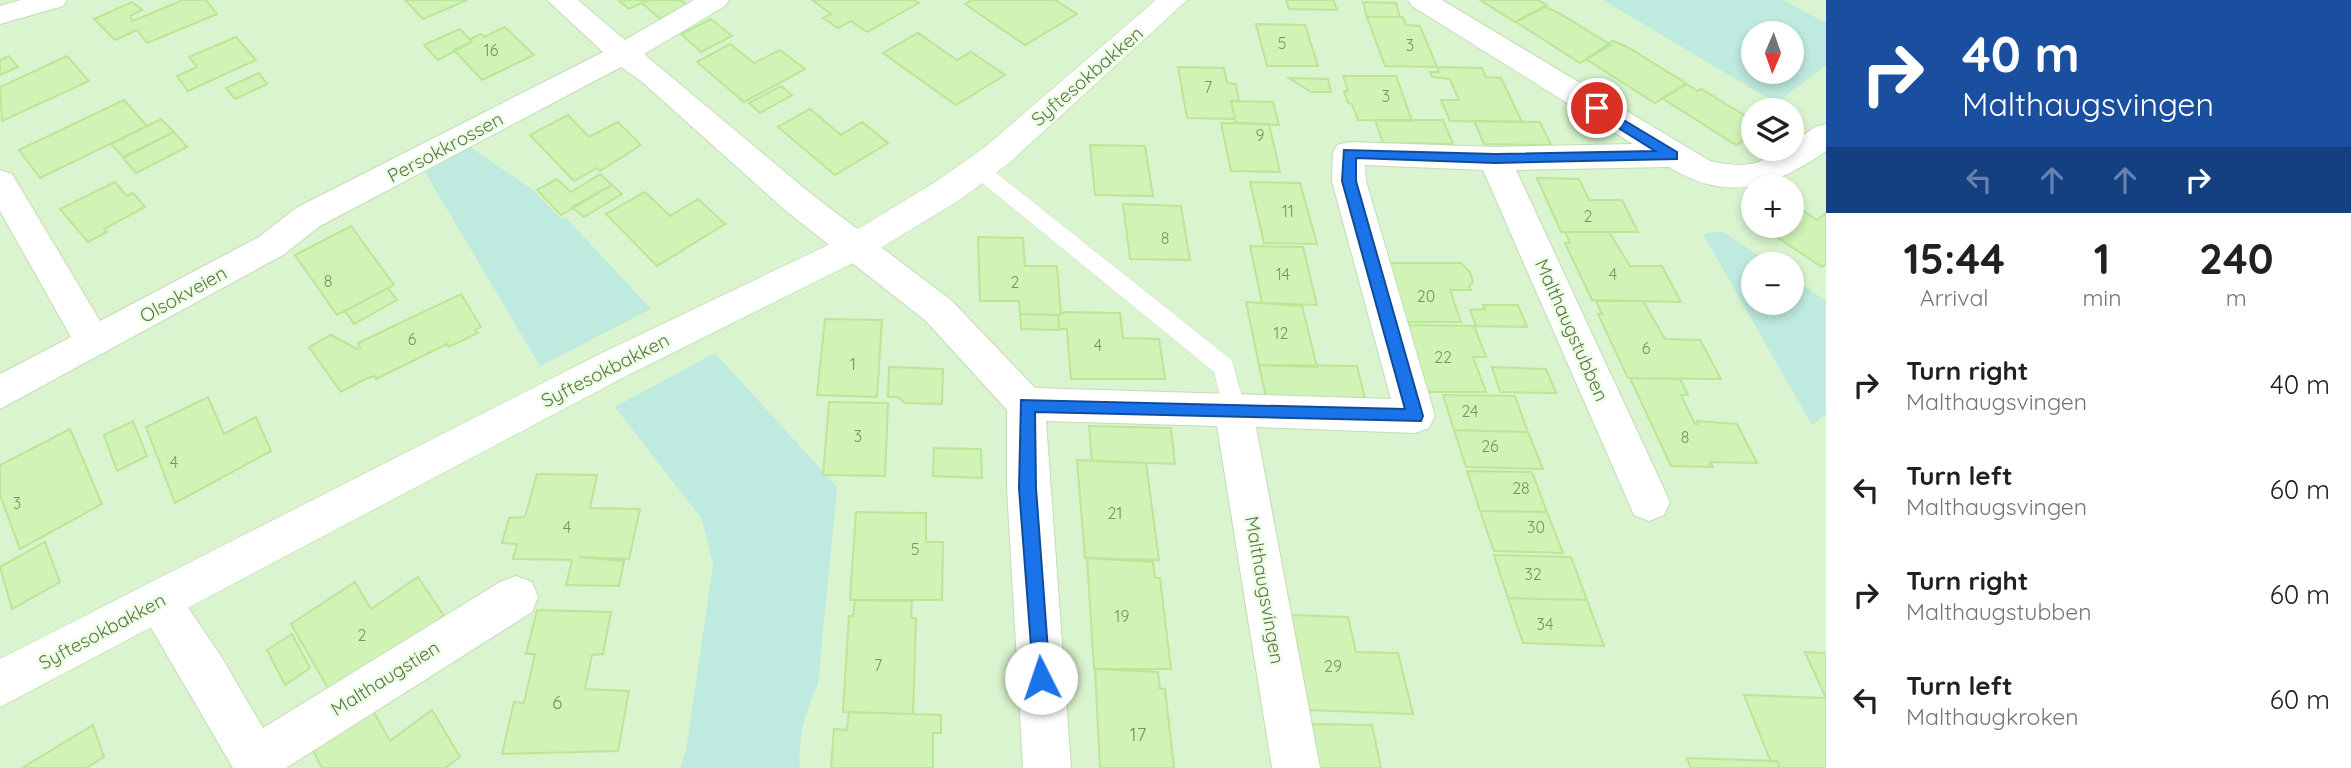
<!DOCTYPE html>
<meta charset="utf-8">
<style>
:root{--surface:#fff;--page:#f2f2f2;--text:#202124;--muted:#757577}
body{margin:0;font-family:Quicksand,sans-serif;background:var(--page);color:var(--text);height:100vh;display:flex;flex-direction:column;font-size:26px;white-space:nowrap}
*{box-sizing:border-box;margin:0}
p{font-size:23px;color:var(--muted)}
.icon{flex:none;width:38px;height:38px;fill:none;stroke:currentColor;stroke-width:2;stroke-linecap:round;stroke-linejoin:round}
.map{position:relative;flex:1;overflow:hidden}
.details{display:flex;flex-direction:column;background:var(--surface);width:525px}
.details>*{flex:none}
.top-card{background:#1a4fa0;color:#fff;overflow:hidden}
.needle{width:46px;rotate:182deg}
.fabs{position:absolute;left:1741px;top:21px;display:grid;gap:14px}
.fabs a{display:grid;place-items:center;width:63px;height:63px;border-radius:50%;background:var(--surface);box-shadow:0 4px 10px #0003;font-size:35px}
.pin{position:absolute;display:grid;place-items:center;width:60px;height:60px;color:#fff;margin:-30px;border:4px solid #fff;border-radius:50%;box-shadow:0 2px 7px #0007}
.me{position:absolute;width:77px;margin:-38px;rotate:356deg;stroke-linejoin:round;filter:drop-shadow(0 0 5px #0008)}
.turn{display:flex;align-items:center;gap:24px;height:147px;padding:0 21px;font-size:32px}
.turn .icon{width:91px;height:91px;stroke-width:2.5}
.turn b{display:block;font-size:49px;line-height:60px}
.lanes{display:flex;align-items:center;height:66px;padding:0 21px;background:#0003;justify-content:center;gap:35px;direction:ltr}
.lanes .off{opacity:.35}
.eta{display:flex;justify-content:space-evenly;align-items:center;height:119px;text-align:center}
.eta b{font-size:42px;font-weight:700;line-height:49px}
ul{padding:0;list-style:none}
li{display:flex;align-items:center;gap:21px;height:105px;padding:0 21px}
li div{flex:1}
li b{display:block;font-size:26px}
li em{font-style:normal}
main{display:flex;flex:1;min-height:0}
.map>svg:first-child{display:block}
.residential{fill:#d9f4ce;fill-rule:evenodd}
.green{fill:#beeae0;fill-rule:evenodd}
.building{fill:#d1f3b6;stroke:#bae696;stroke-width:2}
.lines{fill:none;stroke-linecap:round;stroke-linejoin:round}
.lane-casing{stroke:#c4dcb6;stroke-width:1}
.street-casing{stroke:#c4dcb6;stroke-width:2}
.secondary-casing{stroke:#cae6b9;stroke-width:2}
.lane{fill:#fff;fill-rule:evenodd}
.street{fill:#fff;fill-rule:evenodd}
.secondary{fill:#fff;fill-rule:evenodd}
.route{fill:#1a73e8;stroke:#114b97;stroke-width:2}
.labels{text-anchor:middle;stroke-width:5;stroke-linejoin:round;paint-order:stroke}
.number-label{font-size:16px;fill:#799463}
.street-label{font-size:19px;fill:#5c7447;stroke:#ecffe6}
.near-number-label{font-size:19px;fill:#799463}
</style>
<main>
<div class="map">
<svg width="1826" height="768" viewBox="0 0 1826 768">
<rect width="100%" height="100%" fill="#e6fddf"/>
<path class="residential" d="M0,0h1826v768h-1826zM1754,33h38v39h-38zM1754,110h38v39h-38zM1754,187h38v39h-38zM1754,264h38v39h-38z"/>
<path class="green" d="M1603,0h180l43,23v42l-50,38zM1792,33v39h-38v-39z
M470,147l63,43 27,28h6l85,91 -111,57 -115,-194z
M1722,231l49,33h-17v39h38v-25l34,23v113l-14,11 -109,-191z
M715,353l122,134 -19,197c-12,25 -21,56 -18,84h-120l6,-17 27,-186 -11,-46 -87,-112z"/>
<path class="building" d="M183,0h23l11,14 -70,29 -10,-13 -22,10 -21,-21 38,-17 10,8 -12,6 3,5z
M405,0h62l-44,19z
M618,0h30l-19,9z
M648,0h33l7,6 -28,13 -18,-16z
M812,0h102l5,3 -52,29 -16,-11 -13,7 -15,-10 8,-4z
M972,0h83l22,14 -52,31 -60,-41z
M1286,0h47l4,10 -48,-1z
M1480,0h58l9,5 -32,17z
M1363,2l33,1 4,14h-33z
M1545,7l12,5 54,33 -31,18 -64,-41z
M1367,17h36l3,8 14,1 17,41 -52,-1z
M711,19l21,17 -31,16 -20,-18z
M1256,24l49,1 13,41h-51z
M505,27l29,28 -52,25 -28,-30 18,-8 -2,-3 11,-5 3,3z
M460,29l12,13 -34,18 -14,-15z
M918,33l39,27 14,-8 34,23 -49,30 -73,-52z
M236,37l20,23 -68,31 -11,-15 20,-9 -8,-10z
M1613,41l16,7 58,36 -32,19 -69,-44z
M730,44l24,19 26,-13 25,19 -61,33 -47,-40z
M9,56l9,11 -18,8v-15z
M67,56l22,25 -87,40 -2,-34z
M1178,67l46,1 3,15 9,1 3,17h-8l4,18 -48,-1z
M1437,67l45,1 4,9 15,1 21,44 -72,-1 -9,-21h18l-9,-21 -18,-2 -2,-5h9z
M259,73l8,11 -32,15 -9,-11z
M1343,76h53l16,45 -54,-1 -6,-16 -4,-1 -4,-12h4z
M1289,78l39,1 3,13h-20z
M1686,84l12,7 3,-2 53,32v13l-18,11 -74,-47z
M781,86l11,9 -32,18 -11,-10z
M124,100l23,26 -107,52 -21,-28z
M1231,101l42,1 6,23 -43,-2z
M810,109l31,26 21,-13 26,21 -53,32 -57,-48z
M568,115l21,22 29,-15 23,23 -41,26 -3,-3 -23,13 -44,-46z
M161,119l13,13 -51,25 -12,-13z
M1375,120h68l10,24 -70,-1z
M1474,121l66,1 11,23 -67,-1z
M1221,123l48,1 11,48 -49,-1z
M174,132l13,15 -51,26 -13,-15z
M1090,145l55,1 8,50 -58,-1z
M600,174l12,11 -51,30 -24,-25 20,-11 14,13z
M1537,178l42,1 10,21h33l16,32h-77z
M115,182l12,14 6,-3 12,14 -41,22 3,3 -19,10 -28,-33z
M1250,182l50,1 17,61 -53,-1z
M612,185l10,9 -38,23 -12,-10z
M645,192l25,24 28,-17 27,25 -68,42 -51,-52z
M1123,204l58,2 9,54 -60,-1z
M1802,210l15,10 9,-7v51l-4,3 -62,-41h32v-14l4,3z
M351,226l43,59 -57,30 -42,-60z
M1565,232h44l21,34h32l19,36 -89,-2 -27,-57h5z
M978,237l45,1 2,28h32l4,49 -41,-1 -1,-13h-39z
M1250,246l53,1 14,58 -55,-2z
M1387,263h74l9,9 3,10 -4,4 2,4h-21l11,32h-55z
M388,288l9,12 -43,24 -9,-13z
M461,294l20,33 -6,3 3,3 -29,14 -2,-3 -71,35 -1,-3 -10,3 -24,13 -32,-45 22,-12 26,14 3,-1 -2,-5z
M1596,301h47l22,38 35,1 21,39 -93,-1 -30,-64h4z
M1246,302l56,4 15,61 -58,-2z
M1483,305h35l9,22 -51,-1 -6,-16 15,-1z
M1065,312l55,1 3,25 36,1 6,40h-94l-4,-50h-8l-1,-14z
M1020,314l38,1 1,15 -38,-1z
M825,319l57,1 -5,77 -60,-2z
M1407,325l67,1 12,31h-13l13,35h-58z
M1259,365l98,1 8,33 -99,-2z
M889,367l54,2 -1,35 -37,-1 -7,-6h-10z
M1492,367l54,2 10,24 -56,-1z
M1630,378l50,1 8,16h-7l14,29h3l-1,-3 40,3 20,39 -47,-1 3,5 -42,-1z
M1443,395l72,1 13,36 -74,-2z
M208,397l16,37 32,-17 15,34 -96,52 -29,-76z
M829,402l59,1 -3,73 -62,-1z
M133,421l14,35 -30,15 -13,-36z
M1089,426l82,2 4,36 -83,-3z
M70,429l32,75 -82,45 -20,-54v-30z
M1454,430l74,2 15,37 -77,-2z
M934,448l47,1 1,29 -49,-2z
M1077,460l69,3 13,97 -74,-2z
M1467,471l65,1 15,40 -67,-1z
M537,474l60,1 -7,33 50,1 -11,50 -50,-2 45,4 -5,25 -53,-1 6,-25 -59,-1 4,-15 -15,-1 7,-25 16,-1z
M1480,511l67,1 16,41 -69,-2z
M856,512l70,1v29h17l-1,58h-92z
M45,542l15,40 -48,27 -12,-42z
M1494,555l77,2 16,43 -79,-2z
M1087,558l66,4 2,16h5l11,91h-77z
M418,577l26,39 -112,79 -41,-71 64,-42 16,27z
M1508,598l79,2 17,46 -81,-3z
M855,600l57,1 -1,17h5l-3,96 -70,-2 6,-96h4z
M537,610l74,2 -8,42 -11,1 -7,34 44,2 -11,60 -116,3 12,-52 10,1 11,-49h-9z
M1290,615l58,2 8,35 42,1 15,61 -106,-4z
M292,634l18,34 -25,17 -18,-35z
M1805,652l21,1v45z
M1095,669l63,3 2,17h5l9,79h-74z
M1744,695l82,3v70h-46l-3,-7 -6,1z
M372,709l18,32 42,-31 28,47 -15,11h-123l-9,-17z
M849,712l92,3v18h-8v35h-102l3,-39 13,1z
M1311,724l61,1 9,43h-62z
M93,725l11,32 -18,11h-64z
M1687,758l90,3 3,7h-89z"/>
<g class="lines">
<g class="lane-casing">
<path id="lane" d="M978,162l7,2 247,196 14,52 -4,7 -8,3 -8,-3 -12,-47 -243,-198 -3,-5z"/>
</g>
<g class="street-casing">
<path id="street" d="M21,0h46l-4,6 -63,18v-18z
M547,0h31l47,40 69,-40h35l-4,6 -81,48 166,139 142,108 83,87 356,11 -59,-218 1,-28 4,-8 12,-3 146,5 138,-3 -221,-138 -4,-6h34l268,161c15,3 31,6 45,2 14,-4 23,-14 37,-14v-6l23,-16 11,-3v27c-53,37 -99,52 -157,16l-153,3 154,332 -6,13 -15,6 -15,-6 -151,-345 -118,-5 1,16 69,235 -6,12 -14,5 -159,-6 64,341h-48l-55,-342 -171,-5 25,347h-48l-16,-281v-77l-81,-89 -140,-110 -145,-130 -20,-14 -301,159 -37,29 -283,154v-35l71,-37 -71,-126v-41l12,4 88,147 159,-84 37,-29 307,-156z
M516,576l16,6 6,15 -6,15 -246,156h-53l-97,-166 6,-15 16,-6 16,6 47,69 42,72 237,-146z"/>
</g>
<g class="secondary-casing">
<path id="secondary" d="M1156,0h31l-178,163 -48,36 -92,56 -241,120 -628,332v-48l602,-306 243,-116 92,-56 48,-34z"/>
</g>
<use href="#lane" class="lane"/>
<use href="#street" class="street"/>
<use href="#secondary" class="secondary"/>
</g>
<path class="route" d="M1597,104l80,48v7l-182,4 -139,-5v23l67,235 -2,5 -386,-9 1,76 14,190 -3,7 -6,2 -7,-2 -15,-197 2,-88 384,9 -63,-228 2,-31 151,4 160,-3 -62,-39 -2,-4z"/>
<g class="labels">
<g class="number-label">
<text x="1282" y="49">5</text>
<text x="1410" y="51">3</text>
<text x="491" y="56">16</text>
<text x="1208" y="93">7</text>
<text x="1386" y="102">3</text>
<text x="1260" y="141">9</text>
<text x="1288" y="217">11</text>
<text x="1588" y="222">2</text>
<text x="1165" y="244">8</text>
<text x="1283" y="280">14</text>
<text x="1613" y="280">4</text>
<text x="328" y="287">8</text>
<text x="1015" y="288">2</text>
<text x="1426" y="302">20</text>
<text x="1281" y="339">12</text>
<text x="412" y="345">6</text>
<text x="1098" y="351">4</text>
<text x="1646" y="354">6</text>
<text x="1443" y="363">22</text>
<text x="853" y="370">1</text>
<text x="1470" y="417">24</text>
<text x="858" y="442">3</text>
<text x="1685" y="443">8</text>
<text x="1490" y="452">26</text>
<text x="174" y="468">4</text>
<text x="1521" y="494">28</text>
<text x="17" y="509">3</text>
<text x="1115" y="519">21</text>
<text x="567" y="533">4</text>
<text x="1536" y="533">30</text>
<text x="915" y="555">5</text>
<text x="1533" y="580">32</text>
<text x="1122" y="622">19</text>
<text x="1545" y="630">34</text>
<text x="362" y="641">2</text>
<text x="878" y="671">7</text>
<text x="1333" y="672">29</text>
</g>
<g class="street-label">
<text transform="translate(1087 76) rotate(-41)" y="7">Syftesokbakken</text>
<text transform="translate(445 147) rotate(-28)" y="7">Persokkrossen</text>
<text transform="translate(183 294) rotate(-29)" y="7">Olsokveien</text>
<text transform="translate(1572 330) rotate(66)" y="7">Malthaugstubben</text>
<text transform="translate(605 370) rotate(-27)" y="7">Syftesokbakken</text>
<text transform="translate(1265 590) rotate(80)" y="7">Malthaugsvingen</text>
<text transform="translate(102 631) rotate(-28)" y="7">Syftesokbakken</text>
<text transform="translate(385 678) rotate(-32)" y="7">Malthaugstien</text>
</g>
<g class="near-number-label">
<text x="557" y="709">6</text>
<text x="1138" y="741">17</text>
</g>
</g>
</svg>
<div class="fabs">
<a><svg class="needle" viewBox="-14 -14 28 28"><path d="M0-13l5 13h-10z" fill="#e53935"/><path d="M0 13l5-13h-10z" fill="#757577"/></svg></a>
<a><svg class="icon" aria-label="layers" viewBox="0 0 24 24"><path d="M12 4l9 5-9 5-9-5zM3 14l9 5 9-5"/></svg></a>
<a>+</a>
<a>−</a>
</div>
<div class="pin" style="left:1597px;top:108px;background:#d93025"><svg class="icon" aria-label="arrive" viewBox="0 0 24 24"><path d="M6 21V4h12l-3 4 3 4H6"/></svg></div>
<svg class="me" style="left:1041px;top:678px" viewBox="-20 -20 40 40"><circle r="19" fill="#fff"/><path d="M0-13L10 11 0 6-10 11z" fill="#1a73e8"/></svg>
</div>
<section class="details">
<div class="top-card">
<div class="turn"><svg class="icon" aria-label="right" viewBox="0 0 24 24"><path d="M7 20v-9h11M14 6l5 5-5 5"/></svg><div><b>40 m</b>Malthaugsvingen</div></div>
<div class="lanes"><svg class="icon off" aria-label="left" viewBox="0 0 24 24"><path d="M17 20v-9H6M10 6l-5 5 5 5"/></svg><svg class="icon off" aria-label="ahead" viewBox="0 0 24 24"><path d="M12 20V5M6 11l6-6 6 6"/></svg><svg class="icon off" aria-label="ahead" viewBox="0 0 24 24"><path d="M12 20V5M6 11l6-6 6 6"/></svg><svg class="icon" aria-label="right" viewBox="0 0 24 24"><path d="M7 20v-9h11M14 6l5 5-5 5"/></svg></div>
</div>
<div class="eta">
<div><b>15:44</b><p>Arrival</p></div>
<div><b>1</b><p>min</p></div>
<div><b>240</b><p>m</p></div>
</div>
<ul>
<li><svg class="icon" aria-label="right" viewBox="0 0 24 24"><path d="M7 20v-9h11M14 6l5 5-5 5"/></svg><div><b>Turn right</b><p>Malthaugsvingen</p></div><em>40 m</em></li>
<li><svg class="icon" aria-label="left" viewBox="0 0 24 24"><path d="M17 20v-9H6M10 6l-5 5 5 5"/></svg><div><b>Turn left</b><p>Malthaugsvingen</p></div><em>60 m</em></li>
<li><svg class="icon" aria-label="right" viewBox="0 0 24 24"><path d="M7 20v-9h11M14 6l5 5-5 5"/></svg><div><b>Turn right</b><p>Malthaugstubben</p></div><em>60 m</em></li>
<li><svg class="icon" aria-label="left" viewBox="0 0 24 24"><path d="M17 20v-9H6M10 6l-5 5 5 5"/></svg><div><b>Turn left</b><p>Malthaugkroken</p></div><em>60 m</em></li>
</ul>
</section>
</main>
